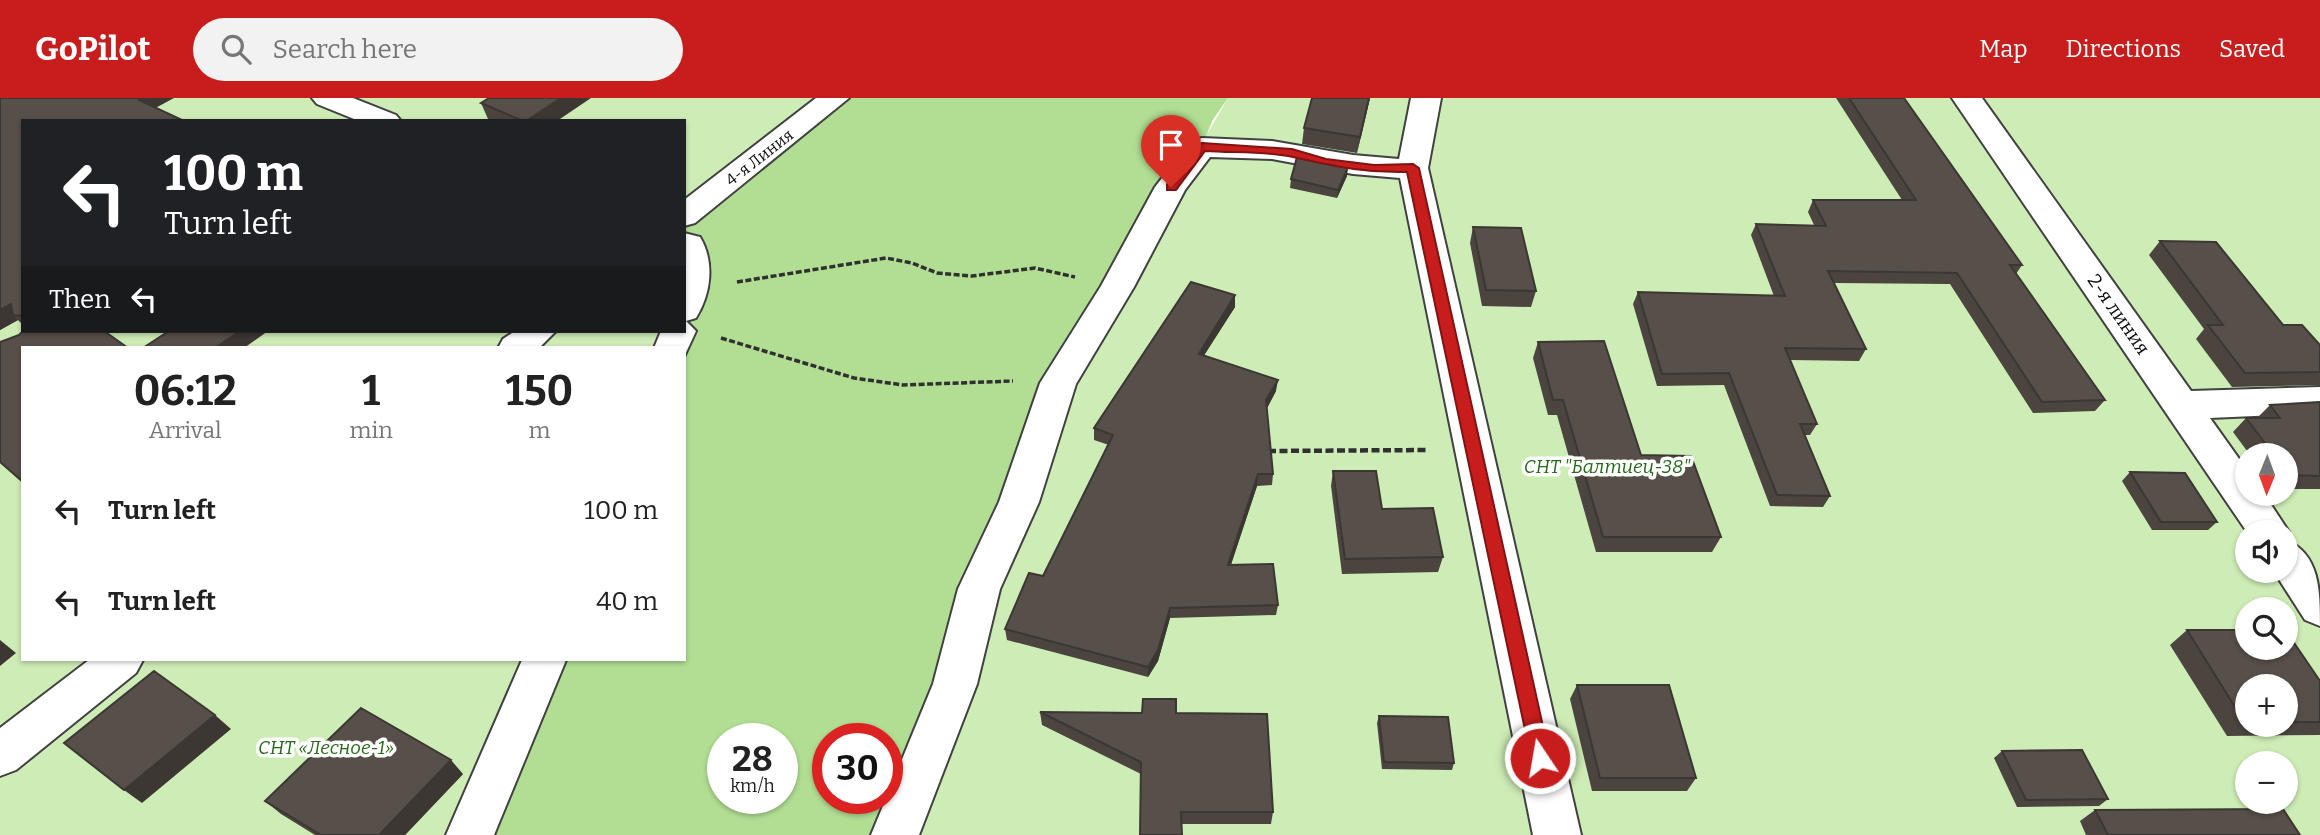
<!DOCTYPE html>
<meta charset="utf-8">
<style>
:root{--surface:#fff;--page:#f2f2f2;--text:#222;--muted:#767676;--accent:#c71d1c}
body{margin:0;font-family:Bitter,serif;background:var(--page);color:var(--text);height:100vh;display:flex;flex-direction:column;font-size:26px;white-space:nowrap}
*{box-sizing:border-box;margin:0}
p{font-size:23px;color:var(--muted)}
.icon{flex:none;width:38px;height:38px;fill:none;stroke:currentColor;stroke-width:2;stroke-linecap:round;stroke-linejoin:round}
.map{position:relative;flex:1;overflow:hidden}
.drawer{position:absolute;left:21px;top:248px;width:665px;height:315px;display:flex;flex-direction:column;background:var(--surface);border-radius:0px;box-shadow:0 2px 5px #0004}
.drawer>*{flex:none}
.top-card{position:absolute;left:21px;top:21px;width:665px;height:214px;border-radius:0px;box-shadow:0 2px 5px #0004;background:#202124;color:#fff;overflow:hidden}
.needle{width:46px;rotate:181deg}
.fabs{position:absolute;left:2235px;top:345px;display:grid;gap:14px}
.fabs a{display:grid;place-items:center;width:63px;height:63px;border-radius:50%;background:var(--surface);box-shadow:0 2px 5px #0004;font-size:35px}
.speed{position:absolute;left:707px;top:625px;display:flex;gap:14px;font-size:35px;font-weight:700;text-align:center}
.speed>*{display:grid;place-content:center;width:91px;height:91px;border-radius:50%;background:var(--surface);box-shadow:0 2px 5px #0004;line-height:1}
.speed small{font-size:18px;font-weight:400}
.speed .limit{border:10px solid #d22;background:#fff;color:#111}
.pin{position:absolute;display:grid;place-items:center;width:60px;height:60px;color:#fff;margin:-72px -30px;border-radius:50% 50% 50% 0;rotate:-45deg;box-shadow:0 0 7px #0007}
.pin .icon{rotate:45deg}
.me{position:absolute;width:77px;margin:-38px;rotate:348deg;stroke-linejoin:round;filter:drop-shadow(0 0 5px #0008)}
.turn{display:flex;align-items:center;gap:24px;height:147px;padding:0 28px;font-size:32px}
.turn .icon{width:91px;height:91px;stroke-width:2.5}
.turn b{display:block;font-size:49px;line-height:60px}
.then{display:flex;align-items:center;height:66px;padding:0 28px;background:#0003;gap:14px;font-size:26px}
.eta{display:flex;justify-content:space-evenly;align-items:center;height:119px;text-align:center}
.eta b{font-size:42px;font-weight:700;line-height:49px}
ul{padding:0;list-style:none}
li{display:flex;align-items:center;gap:21px;height:91px;padding:0 28px}
li div{flex:1}
li b{display:block;font-size:26px}
li em{font-style:normal}
header{display:flex;align-items:center;gap:42px;box-sizing:border-box;height:98px;padding:0 35px;background:var(--accent);color:#fff}
header strong{font-size:33px}
nav{display:flex;gap:38px;margin-inline-start:auto;font-size:24px}
.search{width:490px;height:63px;background:var(--page);display:flex;align-items:center;gap:18px;box-sizing:border-box;padding:0 24px;border-radius:38px;color:var(--muted);font-size:26px}
.map>svg:first-child{display:block}
.green{fill:#ceecb5;fill-rule:evenodd}
.forest{fill:#b1de93;fill-rule:evenodd}
.lines{fill:none;stroke-linecap:round;stroke-linejoin:round}
.street-casing{stroke:#414141;stroke-width:4}
.path-far1{stroke:#303030;stroke-width:3.5;stroke-dasharray:6 2.5;stroke-linecap:butt}
.path{stroke:#303030;stroke-width:4.5;stroke-dasharray:8 3.5;stroke-linecap:butt}
.street{fill:#fff;fill-rule:evenodd}
.wall{fill:#4b443f;fill-rule:evenodd}
.shaded-wall{fill:#3d3733}
.building{fill:#574f49;stroke:#3d3733;stroke-width:2}
.route{fill:#c71d1c;stroke:#811312;stroke-width:2}
.labels{text-anchor:middle;stroke-width:7;stroke-linejoin:round;paint-order:stroke}
.far-street-label{font-size:16px;fill:#0e0e0e;stroke:#fff}
.street-label{font-size:19px;fill:#0e0e0e;stroke:#fff}
.park-label{font-size:19px;font-style:italic;fill:#256a19;stroke:#fff}
</style>
<header>
<strong>GoPilot</strong>
<div class="search"><svg class="icon" aria-label="search" viewBox="0 0 24 24"><circle cx="10" cy="10" r="6"/><path d="M15 15l6 6"/></svg>Search here</div>
<nav><a>Map</a><a>Directions</a><a>Saved</a></nav>
</header>
<div class="map">
<svg width="2320" height="737" viewBox="0 0 2320 737">
<rect width="100%" height="100%" fill="#fffdee"/>
<path class="green" d="M0,0h834l-150,118v-95h-661v210h654l-5,17h-649v312h521l-74,175h-470z
M1228,0h1092v737h-1425l156,-430zM2247,357h39v39h-39zM2247,434h39v38h-39zM2247,511h39v39h-39zM2247,588h39v38h-39zM2247,665h39v39h-39z"/>
<path class="forest" d="M834,0h394l-16,23 -10,26 -129,211 -178,477h-409l-8,-19 66,-156h140v-312h-12l5,-17h7v-115zM723,640h59v60h-59zM828,640h59v60h-59z"/>
<g class="lines">
<g class="street-casing">
<path id="street" d="M312,0h41l43,17 5,6h-42l-42,-17z
M816,0h33l-154,125 -11,3v-26z
M1411,0h30l-13,70 153,667h-48l-133,-657 -47,-4 -81,-15 -62,-2 -25,33 -51,97 -58,97 -37,118 -39,87 -23,95 -58,151h-48l62,-151 25,-95 41,-87 41,-119 61,-97 54,-99 36,-46 11,-3 70,3 81,14 46,4z
M1952,0h30l209,293 129,-4v26l-110,5 37,52v24h17l25,38 -3,7v-7h-39z
M684,135l16,4c15,25 11,57 -4,81l-10,3 10,10 -12,26v-9h-30l7,-17h23z
M515,233h41l-17,17h-41l5,-9z
M2286,442c34,14 34,51 34,86l-15,-6 -32,-50h13z
M89,562h54l-7,13 -120,97 -16,6v-48z
M522,562h44l-72,175h-48z"/>
</g>
<path class="path-far1" d="M737,184l149,-24 26,5 25,10 35,3 63,-8 40,9
M721,240l133,40 49,7 110,-4"/>
<path class="path" d="M1268,353l159,-1"/>
<use href="#street" class="street"/>
</g>
<path class="wall" d="M0,0l156,10 -133,13v204l-5,-5 -18,10z
M1312,0h58l-13,55 -55,-9 2,-16z
M1836,0h68l118,167 -6,9 89,126 -10,11 -62,2 -83,-129 -116,-1 32,66 -7,12 -69,-1 27,64 -7,11h-5l25,61 -7,11 -53,-1 -46,-121 -67,1 -24,-82 5,-12 136,4 -23,-61 5,-11 58,1 -6,-13 5,-12h89z
M481,5l76,18h-65l-4,-2z
M1347,78l-10,22 -47,-10 1,-9z
M1473,129l63,64 -5,16 -49,-1 -12,-63z
M2160,143l123,84 37,20v40l-88,2 -36,-48 8,-10 -55,-74z
M1235,197v12l-31,48 72,36 -9,17 6,66 -1,11 -15,1 -26,79 47,40 -2,10 -106,3 -12,43 -10,16 -141,-37 -2,-11 38,-53 66,-131 -15,-5v-12z
M1538,244l103,113 80,82 -9,15h-116l-39,-137h-9l-15,-57z
M2320,304v87h-34v-34h-36l-17,-23 13,-14h11l13,-13z
M1333,373l110,86 -5,15 -96,2 -11,-88z
M2130,374l87,50 -9,8h-56l-30,-49z
M2187,532l133,51v54l-93,1 -57,-91zM2247,588h39v38h-39z
M1577,587l119,93 -9,13h-95l-22,-92z
M1040,614l136,1 97,99 -2,12h-90l-40,-50 -99,-49z
M1379,618l75,47 -2,7 -70,-1 -5,-46z
M2002,653l106,48 -9,7 -82,1 -23,-49z
M463,676l-58,61h-90l-34,-21 -16,-13z
M2095,712l205,25h-214l-6,-14z"/>
<path class="shaded-wall" d="M141,0h33l-26,14 -9,-12z
M561,0h30l-34,23h-31z
M1369,0h1l-1,4 -12,51 3,-16z
M1348,69l-1,9 -10,22 1,-8z
M1235,197v12l-37,58 1,-11z
M11,206l2,11 5,5 -18,10v-20z
M240,233h28l-24,17h-29z
M1278,282l-2,11 -11,21 1,-12z
M1258,376l-1,12 -30,90 1,-11z
M1170,510v10l-12,43 -10,16v-10z
M0,542l16,13 -16,13z
M215,617l16,14 -89,74 -18,-13z
M451,662l12,14 -58,61h-26z"/>
<path class="building" d="M0,0h141l-2,2 45,21h-161v195l-10,-1 -2,-11 -11,6z
M489,0h72l-35,23h-3l-42,-18z
M1312,0h57l-9,39 -56,-9z
M1849,0h55l118,167h-12l95,135 -63,2 -85,-129 -129,-2 38,78 -81,-1 32,76h-17l30,72 -53,-1 -48,-122 -67,1 -24,-82 147,4 -29,-72 70,2 -13,-26h103z
M1297,59l51,10 -10,23 -47,-11z
M1473,129l48,1 15,63 -50,-1z
M2160,143l56,1 67,83h19l18,20v27l-75,1 -37,-48h15z
M1191,184l44,13 -36,59 79,26 -12,20 7,74h-15l-30,91 45,-1 5,41 -108,3 -12,42 -10,17 -143,-38 24,-56 14,3 70,-141 -19,-7z
M23,233h81l24,17h-105v134l-23,-20v-120l19,-7z
M169,233h71l-25,17h-72z
M1604,243l37,114 50,1 30,81h-118l-40,-137h-10l-15,-58z
M2320,304v74l-31,-1 -3,-5v-15h-12l-28,-37h34l-10,-13z
M1333,373h43l6,38 51,-1 10,49 -98,2z
M2130,374l55,1 32,49h-56z
M2187,532h60v18h39v-17l34,50v41h-34v-36h-39v37h-2z
M154,573l61,44 -91,75 -60,-47z
M1577,587h92l27,93h-96z
M1143,601h33v14l91,1 6,98h-92l1,23h-42l1,-73 -101,-50 102,1z
M361,610l90,52 -72,75h-58l-56,-34z
M1379,618l69,1 6,46 -70,-1z
M2082,652l26,49 -82,1 -24,-49z
M2283,711l17,26h-192l-13,-25z"/>
<path class="route" d="M1202,45l90,6 34,10 48,6 39,-1 6,4 131,590 -3,6 -7,3 -7,-3 -2,-6 -124,-586c-44,1 -72,-6 -114,-15 -28,-6 -59,-4 -88,-6l-29,39h-9v-6l30,-39z"/>
<g class="labels">
<g class="far-street-label">
<text transform="translate(759 59) rotate(-38)" y="6">4-я Линия</text>
</g>
<g class="street-label">
<text transform="translate(2119 216) rotate(55)" y="7">2-я линия</text>
</g>
<g class="park-label">
<text x="1607" y="375">СНТ "Балтиец-38"</text>
<text x="326" y="656">СНТ «Лесное-1»</text>
</g>
</g>
</svg>
<div class="fabs">
<a><svg class="needle" viewBox="-14 -14 28 28"><path d="M0-13l5 13h-10z" fill="#e53935"/><path d="M0 13l5-13h-10z" fill="#767676"/></svg></a>
<a><svg class="icon" aria-label="sound" viewBox="0 0 24 24"><path d="M4 9h4l5-4v14l-5-4H4zM17 9q2 3 0 6"/></svg></a>
<a><svg class="icon" aria-label="search" viewBox="0 0 24 24"><circle cx="10" cy="10" r="6"/><path d="M15 15l6 6"/></svg></a>
<a>+</a>
<a>−</a>
</div>
<div class="speed"><div>28<small>km/h</small></div><div class="limit">30</div></div>
<div class="pin" style="left:1171px;top:89px;background:#d93025"><svg class="icon" aria-label="arrive" viewBox="0 0 24 24"><path d="M6 21V4h12l-3 4 3 4H6"/></svg></div>
<svg class="me" style="left:1540px;top:660px" viewBox="-20 -20 40 40"><circle r="17" fill="#c71d1c" stroke="#fff" stroke-width="3"/><path d="M0-11L8 9 0 5-8 9z" fill="#fff"/></svg>
<div class="top-card">
<div class="turn"><svg class="icon" aria-label="left" viewBox="0 0 24 24"><path d="M17 20v-9H6M10 6l-5 5 5 5"/></svg><div><b>100 m</b>Turn left</div></div>
<div class="then">Then<svg class="icon" aria-label="left" viewBox="0 0 24 24"><path d="M17 20v-9H6M10 6l-5 5 5 5"/></svg></div>
</div>
<section class="drawer">
<div class="eta">
<div><b>06:12</b><p>Arrival</p></div>
<div><b>1</b><p>min</p></div>
<div><b>150</b><p>m</p></div>
</div>
<ul>
<li><svg class="icon" aria-label="left" viewBox="0 0 24 24"><path d="M17 20v-9H6M10 6l-5 5 5 5"/></svg><div><b>Turn left</b></div><em>100 m</em></li>
<li><svg class="icon" aria-label="left" viewBox="0 0 24 24"><path d="M17 20v-9H6M10 6l-5 5 5 5"/></svg><div><b>Turn left</b></div><em>40 m</em></li>
</ul>
</section>
</div>
